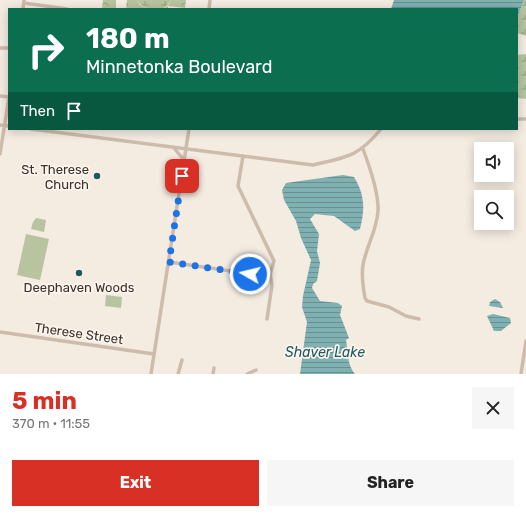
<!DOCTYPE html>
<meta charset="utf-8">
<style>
:root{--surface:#fff;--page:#f6f6f6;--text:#222;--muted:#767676;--accent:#d93025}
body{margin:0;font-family:Rubik,sans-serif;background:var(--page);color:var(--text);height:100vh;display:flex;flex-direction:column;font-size:15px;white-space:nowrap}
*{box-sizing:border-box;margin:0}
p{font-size:13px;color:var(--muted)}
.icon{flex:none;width:22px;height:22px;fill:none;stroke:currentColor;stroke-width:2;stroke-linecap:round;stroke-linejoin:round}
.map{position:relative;height:374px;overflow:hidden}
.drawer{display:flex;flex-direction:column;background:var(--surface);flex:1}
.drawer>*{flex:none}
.top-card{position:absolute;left:8px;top:8px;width:510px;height:122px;border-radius:0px;box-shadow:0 2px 10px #0003;background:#0b6e4f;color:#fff;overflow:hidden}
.buttons{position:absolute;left:474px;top:142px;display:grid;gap:8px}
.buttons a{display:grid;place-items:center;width:40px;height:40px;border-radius:0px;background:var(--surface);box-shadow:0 2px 10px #0003;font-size:20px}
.pin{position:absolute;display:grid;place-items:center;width:34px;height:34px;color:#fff;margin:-17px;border-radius:8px;box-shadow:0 2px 6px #0006}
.me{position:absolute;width:44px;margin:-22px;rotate:278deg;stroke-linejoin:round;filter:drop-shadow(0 0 3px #0008)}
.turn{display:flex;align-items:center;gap:14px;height:84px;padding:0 12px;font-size:18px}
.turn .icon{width:52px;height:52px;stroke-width:2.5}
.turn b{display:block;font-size:28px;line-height:34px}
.then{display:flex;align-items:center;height:38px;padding:0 12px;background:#0003;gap:8px;font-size:15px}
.round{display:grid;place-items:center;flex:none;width:42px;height:42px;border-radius:0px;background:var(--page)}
.head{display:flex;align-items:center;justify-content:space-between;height:68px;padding:0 12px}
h1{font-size:24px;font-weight:700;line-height:30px;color:var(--accent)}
.primary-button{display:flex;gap:8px;margin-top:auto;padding:8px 12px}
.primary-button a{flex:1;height:46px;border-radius:0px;background:var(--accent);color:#fff;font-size:16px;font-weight:700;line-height:46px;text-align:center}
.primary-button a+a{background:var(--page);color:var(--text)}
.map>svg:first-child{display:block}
.forest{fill:url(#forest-crowns)}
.wetland{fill:url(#wetland-marsh)}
.park{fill:url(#park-tufts)}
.garden{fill:#b8c4a0}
.water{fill:url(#water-rules)}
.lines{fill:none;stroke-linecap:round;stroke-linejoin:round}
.minor{stroke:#cdbbac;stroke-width:3.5}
.route{stroke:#1a73e8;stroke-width:7;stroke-dasharray:0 12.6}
.poi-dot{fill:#1f5a5e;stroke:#fbf5ee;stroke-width:1.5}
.labels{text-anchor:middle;stroke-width:3.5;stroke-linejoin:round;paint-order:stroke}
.poi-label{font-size:13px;fill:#3b302b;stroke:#fbf5ee;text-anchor:end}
.street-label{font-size:13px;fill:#3b302b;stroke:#fbf5ee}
.water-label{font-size:14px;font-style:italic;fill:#1f5a5e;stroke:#fbf5ee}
</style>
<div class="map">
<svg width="526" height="374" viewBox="0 0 526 374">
<defs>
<pattern id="forest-crowns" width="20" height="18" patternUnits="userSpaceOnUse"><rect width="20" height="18" fill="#b8c4a0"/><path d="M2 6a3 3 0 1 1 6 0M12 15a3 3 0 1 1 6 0" fill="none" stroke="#97a083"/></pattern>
<pattern id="wetland-marsh" width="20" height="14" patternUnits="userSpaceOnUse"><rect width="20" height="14" fill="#b8c4a0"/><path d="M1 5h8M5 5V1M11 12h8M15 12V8" fill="none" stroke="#97a083"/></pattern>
<pattern id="park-tufts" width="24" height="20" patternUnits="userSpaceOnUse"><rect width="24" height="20" fill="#b8c4a0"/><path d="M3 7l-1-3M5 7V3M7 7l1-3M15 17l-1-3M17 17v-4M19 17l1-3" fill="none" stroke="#97a083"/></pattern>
<pattern id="water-rules" width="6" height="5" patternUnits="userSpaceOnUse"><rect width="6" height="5" fill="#7fb0b2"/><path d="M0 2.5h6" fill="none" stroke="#699091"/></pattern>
</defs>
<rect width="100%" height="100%" fill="#f4ebe1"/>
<path class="forest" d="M103,0h13v9h-14z
M127,0h10l3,5 8,4h-22z
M171,0h15l-1,8 -17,-2v3h-5l5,-3z"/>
<path class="wetland" d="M137,0h34c-6,14 -27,12 -34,0z
M524,0h2v36l-9,-3v-15z
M526,54v45l-9,-1v-43z"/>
<path class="park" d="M36,218l10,2 -2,12 -13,-3 2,-7z"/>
<path class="garden" d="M26,234l23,5 -9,41 -23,-5z
M106,295l16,2 -1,11 -16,-2z"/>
<path class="water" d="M394,0h130l-7,18v-9h-126z
M343,175l11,2c11,18 11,32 6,52l-5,2 -21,-15 -19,-2 -5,5 9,15 -2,17 3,12 -3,18 -4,3 -1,4 8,13 18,2 4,3 -2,9 9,23 -3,2c2,12 1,25 9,34h-55l7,-52 -5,-15 1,-11 8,-36 -10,-22 -5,-17 -12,-21 -2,-10 4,-7z
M495,299l5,3 3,6 -14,-2 1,-4z
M493,314l17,4 1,5 -10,8h-7l-7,-15z"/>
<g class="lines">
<path class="minor" d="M24,3l43,6
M23,9l1,-9
M209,9l1,-9
M0,48h9
M0,96l9,1
M517,119h9
M0,125l9,1
M31,129l282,36c34,-8 45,-8 68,-36
M174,148l10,12
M363,149c6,16 16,46 15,62 -1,19 -12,36 -15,54 -2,11 0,22 2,33l2,3 22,6 17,9 13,3
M0,154l9,-57
M243,156l-5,30 36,75 -4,13 2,11 -5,34
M169,262l95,14 6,-2
M0,332l154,22
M151,374l38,-245
M178,374l4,-14
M213,374l1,-6
M247,374l9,-4
M521,374l5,-33"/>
</g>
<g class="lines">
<path class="route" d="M182,176l-13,86 81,12"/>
</g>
<g class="poi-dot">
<circle cx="97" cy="176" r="4"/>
<circle cx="79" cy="273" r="4"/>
</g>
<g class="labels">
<g class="poi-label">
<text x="89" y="174">St. Therese<tspan x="89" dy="15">Church</tspan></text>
<text x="79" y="292" text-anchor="middle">Deephaven Woods</text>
</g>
<g class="street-label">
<text transform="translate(79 333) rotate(8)" y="5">Therese Street</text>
</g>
<g class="water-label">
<text x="325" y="357">Shaver Lake</text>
</g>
</g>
</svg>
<div class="buttons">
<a><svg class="icon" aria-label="sound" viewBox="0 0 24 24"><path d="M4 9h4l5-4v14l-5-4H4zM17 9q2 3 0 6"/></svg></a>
<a><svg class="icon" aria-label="search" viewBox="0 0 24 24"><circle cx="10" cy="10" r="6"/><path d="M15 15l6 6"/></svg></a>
</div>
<div class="pin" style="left:182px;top:176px;background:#d93025"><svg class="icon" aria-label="arrive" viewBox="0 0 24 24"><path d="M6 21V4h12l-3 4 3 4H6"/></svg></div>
<svg class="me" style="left:250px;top:274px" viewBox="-20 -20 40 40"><circle r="17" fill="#1a73e8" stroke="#fff" stroke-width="3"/><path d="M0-11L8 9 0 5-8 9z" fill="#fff"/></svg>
<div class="top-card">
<div class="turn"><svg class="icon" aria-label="right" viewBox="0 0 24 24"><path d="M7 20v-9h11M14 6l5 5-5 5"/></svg><div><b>180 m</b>Minnetonka Boulevard</div></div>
<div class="then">Then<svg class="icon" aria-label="arrive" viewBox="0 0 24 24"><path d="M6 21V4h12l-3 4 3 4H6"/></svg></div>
</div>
</div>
<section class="drawer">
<div class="head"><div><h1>5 min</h1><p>370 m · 11:55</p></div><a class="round"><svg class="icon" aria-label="close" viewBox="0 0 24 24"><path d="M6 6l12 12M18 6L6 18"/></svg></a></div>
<div class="primary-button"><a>Exit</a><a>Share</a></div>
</section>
